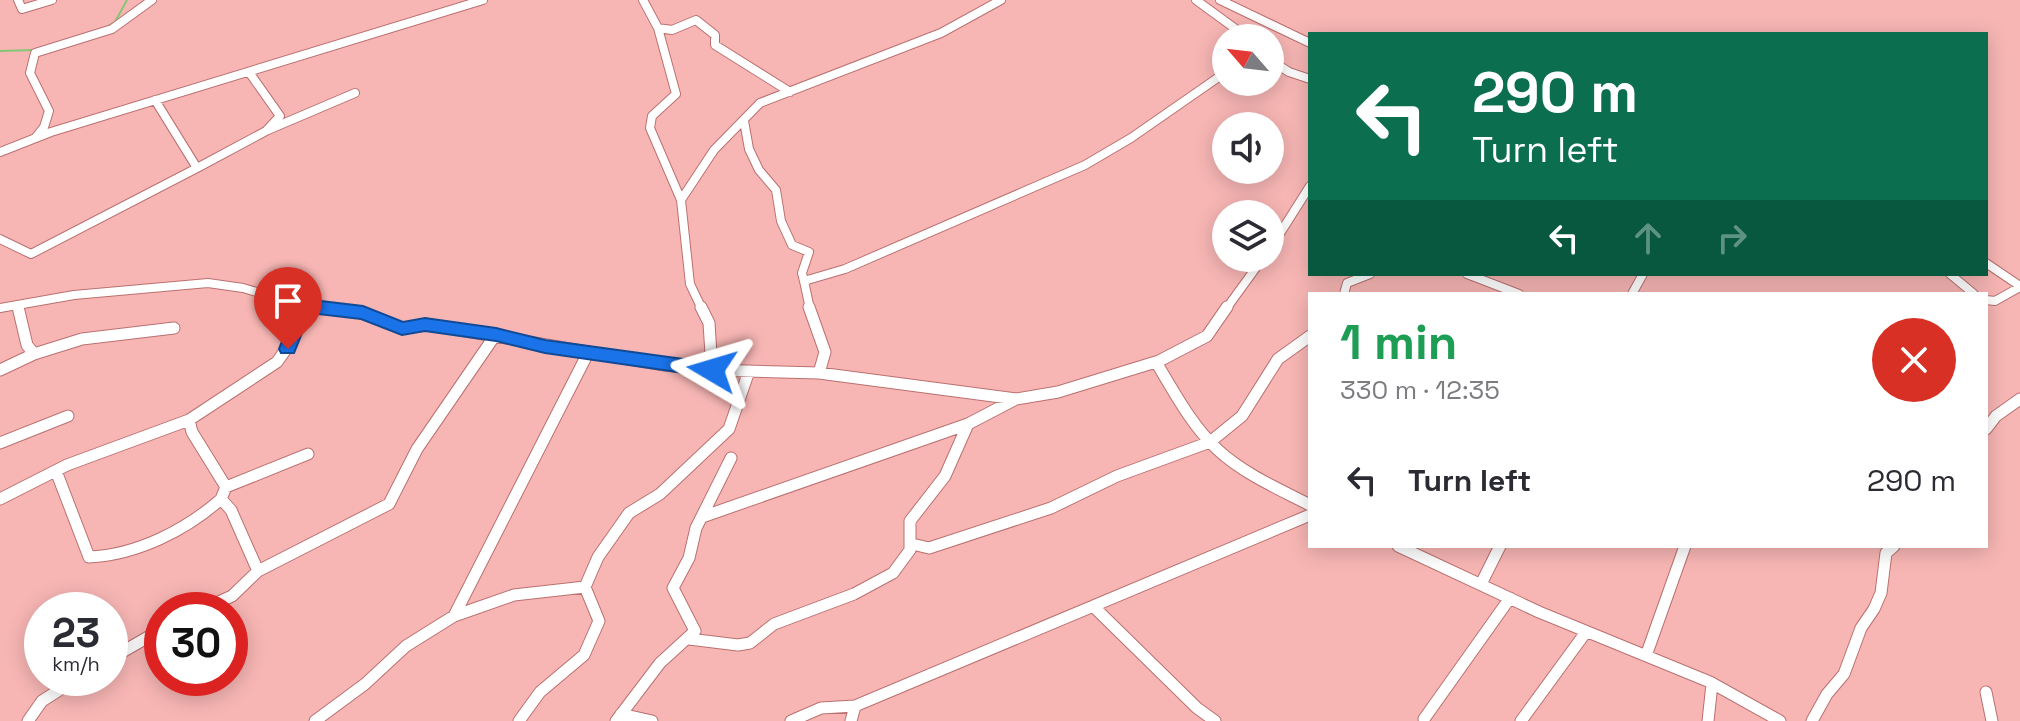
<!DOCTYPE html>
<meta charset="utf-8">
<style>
:root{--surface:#fff;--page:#f2f2f3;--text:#2b2b33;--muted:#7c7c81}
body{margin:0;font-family:"Space Grotesk",sans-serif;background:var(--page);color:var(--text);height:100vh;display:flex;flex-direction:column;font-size:30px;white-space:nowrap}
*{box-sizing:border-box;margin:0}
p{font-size:26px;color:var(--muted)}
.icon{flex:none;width:44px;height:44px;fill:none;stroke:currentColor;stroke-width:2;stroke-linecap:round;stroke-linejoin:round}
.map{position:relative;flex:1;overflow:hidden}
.side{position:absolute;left:1308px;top:292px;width:680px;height:256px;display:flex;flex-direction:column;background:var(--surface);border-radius:0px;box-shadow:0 4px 20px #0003}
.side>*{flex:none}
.banner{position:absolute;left:1308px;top:32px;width:680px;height:244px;border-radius:0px;box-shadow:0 4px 20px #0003;background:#0b6e4f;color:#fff;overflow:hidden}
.needle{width:52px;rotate:298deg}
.fabs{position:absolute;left:1212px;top:24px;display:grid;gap:16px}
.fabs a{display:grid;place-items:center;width:72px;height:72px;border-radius:50%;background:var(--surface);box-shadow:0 4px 20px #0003;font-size:40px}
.speed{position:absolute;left:24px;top:592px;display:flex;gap:16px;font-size:40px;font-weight:700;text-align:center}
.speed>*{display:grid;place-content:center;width:104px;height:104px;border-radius:50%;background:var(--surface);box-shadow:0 4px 20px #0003;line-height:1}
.speed small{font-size:20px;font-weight:400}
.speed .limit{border:12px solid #d22;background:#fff;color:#111}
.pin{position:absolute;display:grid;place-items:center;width:68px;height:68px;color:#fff;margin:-82px -34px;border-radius:50% 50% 50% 0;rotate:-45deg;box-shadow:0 0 8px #0007}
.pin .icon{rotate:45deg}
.me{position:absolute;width:88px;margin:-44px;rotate:277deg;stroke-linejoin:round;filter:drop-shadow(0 0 6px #0008)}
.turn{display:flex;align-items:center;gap:28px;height:168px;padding:0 32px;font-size:36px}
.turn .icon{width:104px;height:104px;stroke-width:2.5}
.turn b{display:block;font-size:56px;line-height:68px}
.lanes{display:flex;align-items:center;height:76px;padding:0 32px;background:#0003;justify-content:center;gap:40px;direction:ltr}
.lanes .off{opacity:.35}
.round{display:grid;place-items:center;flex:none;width:84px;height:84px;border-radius:42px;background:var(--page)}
.summary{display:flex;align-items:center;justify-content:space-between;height:136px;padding:0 32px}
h1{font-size:48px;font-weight:600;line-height:60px;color:#1e9e55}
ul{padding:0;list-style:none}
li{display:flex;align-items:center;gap:24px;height:104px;padding:0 32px}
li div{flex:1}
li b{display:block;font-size:30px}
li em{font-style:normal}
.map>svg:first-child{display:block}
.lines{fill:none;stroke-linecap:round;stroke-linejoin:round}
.stream{stroke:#83c777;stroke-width:2}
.minor-far1-casing{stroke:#bb7070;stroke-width:10}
.minor-casing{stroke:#bb7070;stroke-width:13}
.minor-far1{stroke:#fff;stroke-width:8}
.minor{stroke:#fff;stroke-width:11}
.route{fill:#1a73e8;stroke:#114b97;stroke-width:2}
</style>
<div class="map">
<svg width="2020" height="721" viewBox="0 0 2020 721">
<rect width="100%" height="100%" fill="#f7b6b4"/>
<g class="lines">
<path class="stream" d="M108,26l7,-4 12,-22
M0,51l36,-1"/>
<g class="minor-far1-casing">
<path id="minor-far1" d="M18,0l4,9 30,-9
M643,0l15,28 14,2 24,-10 19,15v10l75,47
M1196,0l52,38
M1220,0l90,43
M658,28l18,66 -24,22 -2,12 31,72
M1270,60l19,12 21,7
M744,121l5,28 10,21 17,20 5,31 11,24 17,7 -7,21 2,8
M268,130l87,-37
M36,137l8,-10 5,-16 -19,-38 5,-20 77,-24 40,-29
M0,152l51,-20 432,-132
M197,168l69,-37 14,-15 -31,-44
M0,239l31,15 166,-86 -42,-68
M1270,249l40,-63
M1986,263l34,23
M1467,274l52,20
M1950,274l24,20
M1344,294l3,-11 23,-9
M1632,294l11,-20
M1986,300l9,1 25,-14
M17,305l1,4
M0,308l74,-13 134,-12 35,5 61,18 29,3
M303,309l1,-3
M702,309l-12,-25 -9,-84 33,-50 46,-47 181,-70 60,-33
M810,309l-6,-28 41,-12 240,-104 46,-27 95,-66
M1226,309l37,-51"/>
</g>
<g class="minor-casing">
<path id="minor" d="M18,307l9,38 7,9 48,-15 92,-11
M317,307l46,6 39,16 23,-5 239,41 48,5 107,3 197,26 42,-7 101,-31 48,-25 20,-29
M701,307l8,16 3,47
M809,307l16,45 -6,21
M1156,362c18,30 36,64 62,88 26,24 61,39 92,55
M0,370l34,-16
M189,420l3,12 34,55 -5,12 10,11 27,61
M1986,429l10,-13 24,-17
M0,443l68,-27
M56,471l33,86c48,-2 97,-27 132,-58
M226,487l82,-33
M0,499l67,-34 122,-45 88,-58 14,-20 12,-35
M702,517l266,-93
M912,544l17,4 122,-40 66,-32 93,-34 32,-26 36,-57 32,-23
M1398,546l141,66 171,70 70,39
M1481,584l19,-38
M1093,606l104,102 18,13
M201,610l31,-14 26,-25 131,-67 28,-55 79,-115
M454,616l134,-263
M689,639l49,6 12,-2 24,-19 80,-30 39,-21 17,-23v-29l35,-45 23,-52 46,-24
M1647,653l38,-107
M110,659l52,-30
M1986,692l6,29
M621,714l31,7
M1424,719l86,-121
M28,721l14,-20 36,-23
M315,721l50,-37 41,-38 48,-30 60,-21 71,-8
M519,721l21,-29 44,-37 15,-34 -14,-34 13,-30 31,-44 31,-19 69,-65 20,-58
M616,721l44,-58 35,-32 -22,-43 16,-30 7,-30 35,-70
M791,721l30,-13 34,-2 455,-191
M851,721l4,-15
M1521,721l65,-89
M1708,721l4,-37
M1812,721l15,-27 17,-20 17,-46 13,-19 7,-16 5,-40 8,-7"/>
</g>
<use href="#minor-far1" class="minor-far1"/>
<use href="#minor" class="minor"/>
</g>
<path class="route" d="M304,299l59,7 40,16 22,-4 71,10 49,12 167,23 10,7 -10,7 -167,-24 -49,-12 -71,-10 -23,4 -41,-16 -51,-6 -16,40h-13l-2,-4 17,-43z"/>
</svg>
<div class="fabs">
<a><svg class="needle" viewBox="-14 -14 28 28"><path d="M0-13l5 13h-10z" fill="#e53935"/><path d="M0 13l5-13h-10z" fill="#7c7c81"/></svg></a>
<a><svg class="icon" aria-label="sound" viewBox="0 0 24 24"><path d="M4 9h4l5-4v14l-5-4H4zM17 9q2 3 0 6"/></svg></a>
<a><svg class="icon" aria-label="layers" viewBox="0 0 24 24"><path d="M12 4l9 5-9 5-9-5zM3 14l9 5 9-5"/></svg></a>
</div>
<div class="speed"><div>23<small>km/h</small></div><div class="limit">30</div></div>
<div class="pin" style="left:288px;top:349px;background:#d93025"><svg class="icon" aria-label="arrive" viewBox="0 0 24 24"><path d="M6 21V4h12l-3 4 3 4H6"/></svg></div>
<svg class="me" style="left:712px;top:370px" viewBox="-20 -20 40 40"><path d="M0-17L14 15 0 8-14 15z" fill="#1a73e8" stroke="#fff" stroke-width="4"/></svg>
<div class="banner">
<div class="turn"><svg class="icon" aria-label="left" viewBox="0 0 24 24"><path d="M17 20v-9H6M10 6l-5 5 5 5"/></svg><div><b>290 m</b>Turn left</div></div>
<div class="lanes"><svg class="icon" aria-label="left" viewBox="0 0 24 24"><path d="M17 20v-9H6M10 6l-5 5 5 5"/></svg><svg class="icon off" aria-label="ahead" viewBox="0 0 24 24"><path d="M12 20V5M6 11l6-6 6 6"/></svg><svg class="icon off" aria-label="right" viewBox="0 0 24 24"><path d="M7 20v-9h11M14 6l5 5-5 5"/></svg></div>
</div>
<section class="side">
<div class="summary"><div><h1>1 min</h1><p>330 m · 12:35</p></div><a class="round" style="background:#d93025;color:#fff"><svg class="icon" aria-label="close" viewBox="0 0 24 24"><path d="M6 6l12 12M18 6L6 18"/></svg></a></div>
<ul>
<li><svg class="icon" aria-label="left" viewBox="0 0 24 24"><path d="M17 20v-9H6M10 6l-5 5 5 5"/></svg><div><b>Turn left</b></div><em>290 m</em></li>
</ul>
</section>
</div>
